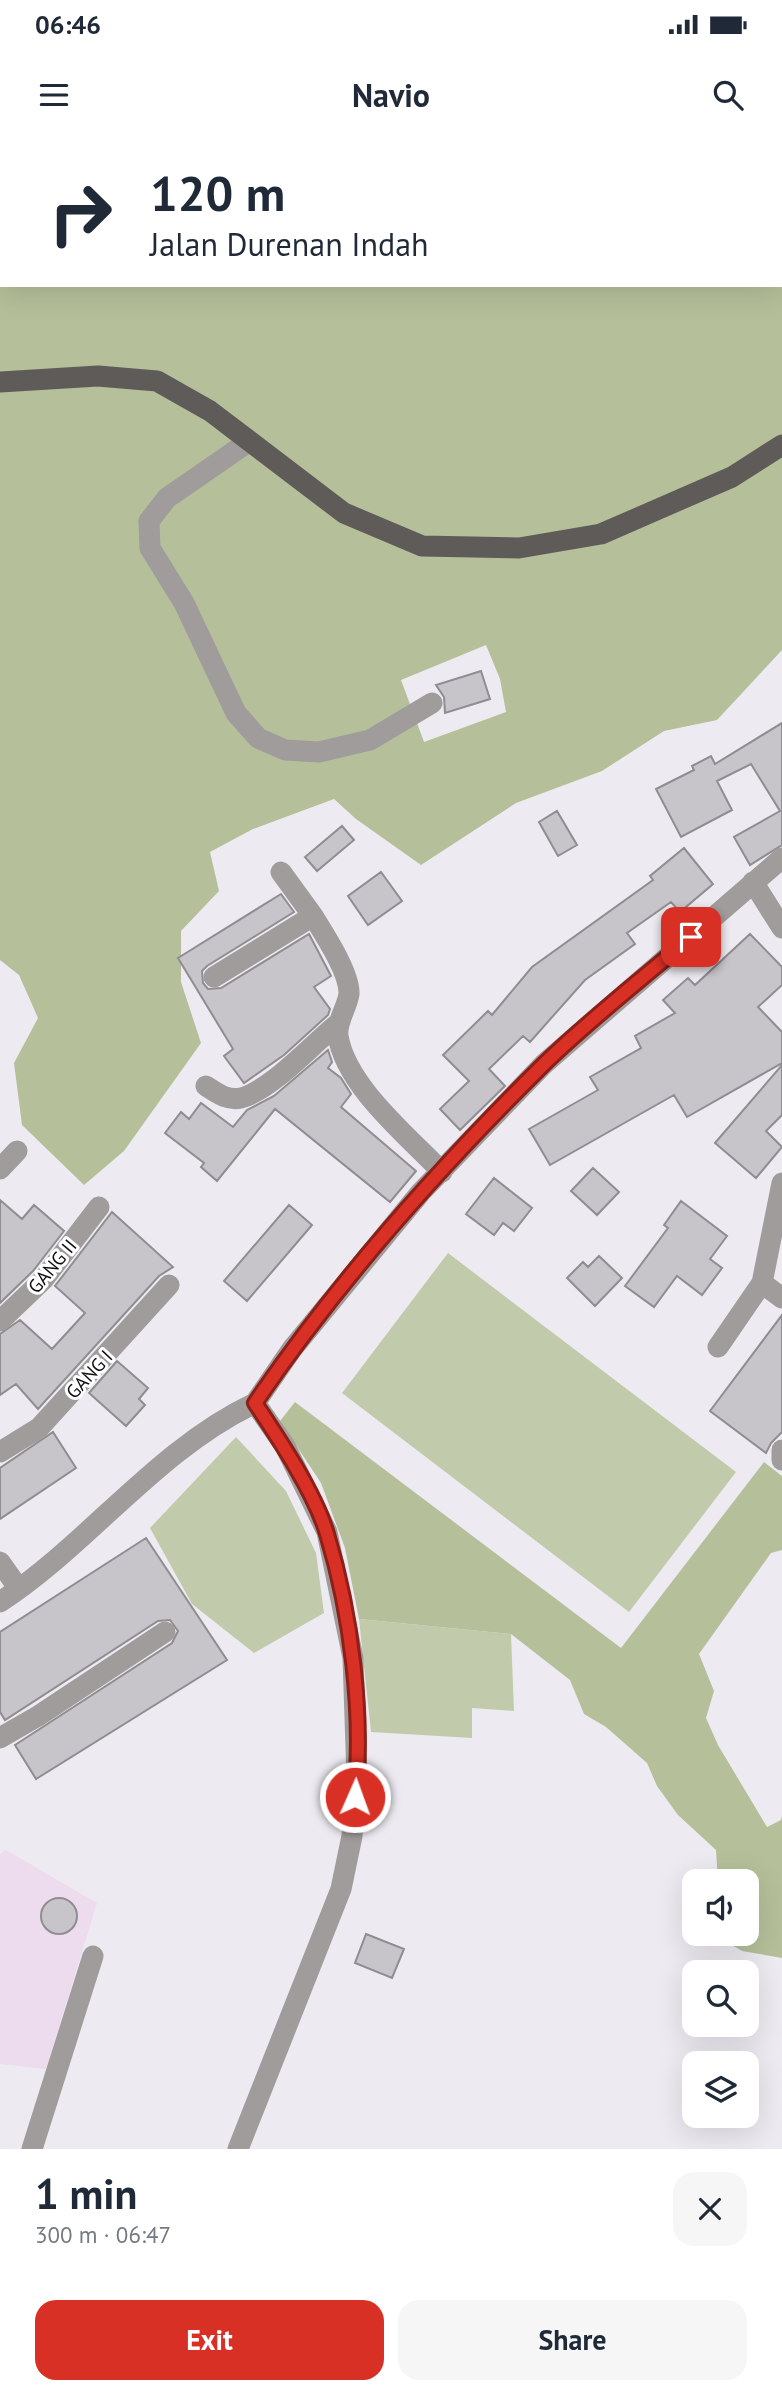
<!DOCTYPE html>
<meta charset="utf-8">
<style>
:root{--surface:#fff;--page:#f6f6f7;--text:#1f2937;--muted:#747a83;--accent:#d93025}
body{margin:0;font-family:"PT Sans",sans-serif;background:var(--page);color:var(--text);height:100vh;display:flex;flex-direction:column;font-size:26px;white-space:nowrap}
*{box-sizing:border-box;margin:0}
p{font-size:23px;color:var(--muted)}
.icon{flex:none;width:38px;height:38px;fill:none;stroke:currentColor;stroke-width:2;stroke-linecap:round;stroke-linejoin:round}
.map{position:relative;height:2009px;overflow:hidden}
.sheet{display:flex;flex-direction:column;background:var(--surface);flex:1}
.sheet>*{flex:none}
.top-card{position:absolute;left:0px;top:0px;width:782px;height:147px;box-shadow:0 7px 28px #0002;background:#fff;color:var(--text);overflow:hidden}
.buttons{position:absolute;left:682px;top:1729px;display:grid;gap:14px}
.buttons a{display:grid;place-items:center;width:77px;height:77px;border-radius:14px;background:var(--surface);box-shadow:0 7px 28px #0002;font-size:35px}
.pin{position:absolute;display:grid;place-items:center;width:60px;height:60px;color:#fff;margin:-30px;border-radius:14px;box-shadow:0 4px 10px #0006}
.me{position:absolute;width:77px;margin:-38px;rotate:2deg;stroke-linejoin:round;filter:drop-shadow(0 0 5px #0008)}
.turn{display:flex;align-items:center;gap:24px;height:147px;padding:0 35px;font-size:32px}
.turn .icon{width:91px;height:91px;stroke-width:2.5}
.turn b{display:block;font-size:49px;line-height:60px}
.round{display:grid;place-items:center;flex:none;width:74px;height:74px;border-radius:21px;background:var(--page)}
.headline{display:flex;align-items:center;justify-content:space-between;height:119px;padding:0 35px}
h1{font-size:42px;font-weight:800;line-height:52px}
.button{display:flex;gap:14px;margin-top:auto;padding:14px 35px}
.button a{flex:1;height:80px;border-radius:21px;background:var(--accent);color:#fff;font-size:28px;font-weight:800;line-height:80px;text-align:center}
.button a+a{background:var(--page);color:var(--text)}
.status{display:flex;justify-content:space-between;align-items:center;height:49px;padding:0 35px;background:var(--surface);direction:ltr}
.status svg{height:19px;fill:currentColor}
header{display:flex;justify-content:space-between;align-items:center;height:91px;padding:0 35px;background:var(--surface);font-size:32px;font-weight:800}
.map>svg:first-child{display:block}
.education{fill:#eddced}
.green{fill:#c1cbab}
.forest{fill:#b5c09a;fill-rule:evenodd}
.lines{fill:none;stroke-linecap:round;stroke-linejoin:round}
.river{stroke:#81a7be;stroke-width:42}
.building{fill:#c7c5ca;stroke:#8f8d92;stroke-width:2}
.minor{stroke:#9f9c9b;stroke-width:21}
.major{stroke:#5f5b59;stroke-width:21}
.route-casing{stroke:#8d1f18;stroke-width:18}
.route{stroke:#d93025;stroke-width:12}
.labels{text-anchor:middle;stroke-width:6;stroke-linejoin:round;paint-order:stroke}
.street-label{font-size:19px;fill:#0e0e10;stroke:#fff}
</style>
<div class="status"><b>06:46</b><svg viewBox="0 0 49 12"><path d="M0 12V9h3v3zM5 12V6h3v6zM10 12V3h3v9zM15 12V0h3v12zM26 1h20v11H26zM47 4h2v5h-2z"/></svg></div>
<header><svg class="icon" aria-label="menu" viewBox="0 0 24 24"><path d="M4 6h16M4 12h16M4 18h16"/></svg>Navio<svg class="icon" aria-label="search" viewBox="0 0 24 24"><circle cx="10" cy="10" r="6"/><path d="M15 15l6 6"/></svg></header>
<div class="map">
<svg width="782" height="2009" viewBox="0 0 782 2009">
<rect width="100%" height="100%" fill="#edebf1"/>
<path class="education" d="M6,1710l91,53 -51,166 -46,-5v-210z"/>
<path class="green" d="M448,1113l288,219 -107,140 -287,-219z
M236,1297l50,54 30,62 8,60 -70,40 -62,-49 -42,-76z
M359,1479l152,15 3,77 -42,-3v30l-101,-6z"/>
<path class="forest" d="M0,0h701l-699,2v143h778l2,-18v383l-65,70 -53,11 -62,40 -86,32 -95,62 -65,-46 -22,-20 -81,30 -43,23 9,39 -38,40v51l20,61 -77,108 -40,34 -62,-60 -8,-62 24,-45 -19,-43 -19,-15zM486,505l14,34 6,33 -82,30 -23,-62z
M295,1262l326,246 143,-186 18,14v74l-11,3 -72,101 15,37 -8,27 12,27 49,82 14,-7 1,-4v142l-40,-7 -27,-16 32,-1v-53h-29l-2,-31 -38,-35 -21,-29 -10,-23 -41,-36 -22,-13 -14,-34 -59,-46 -152,-15 -14,-71 -24,-65 -41,-62z"/>
<g class="lines">
<path class="river" d="M56,2l6,-2
M0,10l2,-1"/>
</g>
<path class="building" d="M481,531l9,28 -45,14 -1,-16 -8,-12z
M782,583v122l-32,20 -16,-28 46,-26 -29,-47 -34,17 15,29 -51,27 -25,-48 38,-19 -2,-4 19,-10 4,8z
M557,671l20,34 -19,11 -19,-34z
M342,686l12,14 -37,31 -12,-14z
M684,708l29,36 -33,28 -9,-10 -44,31 8,11 -50,36 -55,62 -7,-6 -34,33 16,17 -45,44 -20,-21 29,-28 -26,-26 45,-44 4,4 40,-48 121,-87 -3,-4z
M381,732l21,29 -34,24 -20,-29z
M281,754l13,18 -87,54 -5,5 1,12 5,6 13,-1 88,-54 22,42 -17,11 16,22 -2,6 -44,40 -40,28 -20,-27 9,-7 -55,-91z
M750,794l32,33v18l-24,22 24,25v31l-95,54 -13,-22 -124,70 -21,-36 69,-39 -8,-13 51,-29 -6,-12 40,-23 -12,-13 25,-22 7,7z
M328,910l4,12 -4,6 13,10 10,16 -10,13 75,64 -26,31 -115,-93 -58,72 -16,-14 3,-4 -39,-30 16,-21 8,7 12,-16 32,24 14,-17 27,-14z
M782,925v50l-16,16 16,16 -26,31 -41,-35z
M593,1028l26,24 -22,23 -26,-24z
M494,1038l38,30 -18,23 -11,-8 -9,12 -28,-21z
M0,1060l22,19 12,-14 30,26 -31,40 -33,32z
M681,1061l46,35 -17,23 12,9 -20,27 -25,-19 -23,31 -29,-21 43,-58 -4,-3z
M289,1065l23,20 -65,76 -23,-20z
M112,1072l61,55 -14,9 -121,133 -22,-25 -16,11v-61l20,-14 32,29 33,-36 -30,-27z
M599,1116l23,22 -27,28 -28,-28 16,-16 5,5z
M782,1175v117l-11,11 -5,10 -56,-42z
M117,1221l31,27 -9,11 6,6 -19,21 -37,-33z
M53,1292l23,36 -76,51v-51z
M146,1398l81,122 -191,119 -21,-34 157,-102 6,-12 -8,-11 -12,1 -153,99 -5,-8v-80z
M41 1776a18 18 0 1 1 36 0a18 18 0 1 1-36 0Z
M366,1794l38,15 -12,29 -37,-15z"/>
<g class="lines">
<path class="minor" d="M248,302l-81,56 -18,23 1,27 34,55 52,110 22,25 27,12 34,2 51,-12 62,-37
M281,732l32,44
M753,742l29,46
M214,837l99,-61c11,18 37,57 36,78 -2,14 -13,28 -11,42 8,50 70,100 104,136
M206,946c11,7 21,15 35,12 32,-9 72,-55 99,-76
M0,1029l17,-18
M762,1143l20,15
M0,1181l43,-41 56,-73
M718,1207l44,-64 20,-100
M255,1263l37,-54 129,-157 123,-128 238,-206
M782,1310v10
M0,1312l39,-24 130,-143
M0,1422l19,27
M0,1462c90,-59 156,-152 255,-199
M0,1598l38,-22 127,-84
M32,2009l61,-193
M238,2009l103,-260 11,-53 5,-58 -4,-120 -26,-126 -42,-86 -30,-43"/>
<path class="major" d="M0,242l98,-6 59,5 53,30 134,102 78,33 97,2 82,-14 131,-57 50,-32"/>
</g>
<g class="lines">
<g class="route-casing">
<path id="route" d="M355,1657c9,-82 -4,-184 -28,-263 -12,-41 -48,-95 -72,-131 83,-122 183,-234 288,-338 46,-45 99,-86 148,-128"/>
</g>
<use href="#route" class="route"/>
</g>
<g class="labels">
<g class="street-label">
<text transform="translate(52 1126) rotate(-50)" y="7">GANG II</text>
<text transform="translate(89 1234) rotate(-47)" y="7">GANG I</text>
</g>
</g>
</svg>
<div class="buttons">
<a><svg class="icon" aria-label="sound" viewBox="0 0 24 24"><path d="M4 9h4l5-4v14l-5-4H4zM17 9q2 3 0 6"/></svg></a>
<a><svg class="icon" aria-label="search" viewBox="0 0 24 24"><circle cx="10" cy="10" r="6"/><path d="M15 15l6 6"/></svg></a>
<a><svg class="icon" aria-label="layers" viewBox="0 0 24 24"><path d="M12 4l9 5-9 5-9-5zM3 14l9 5 9-5"/></svg></a>
</div>
<div class="pin" style="left:691px;top:797px;background:#d93025"><svg class="icon" aria-label="arrive" viewBox="0 0 24 24"><path d="M6 21V4h12l-3 4 3 4H6"/></svg></div>
<svg class="me" style="left:355px;top:1657px" viewBox="-20 -20 40 40"><circle r="17" fill="#d93025" stroke="#fff" stroke-width="3"/><path d="M0-11L8 9 0 5-8 9z" fill="#fff"/></svg>
<div class="top-card">
<div class="turn"><svg class="icon" aria-label="right" viewBox="0 0 24 24"><path d="M7 20v-9h11M14 6l5 5-5 5"/></svg><div><b>120 m</b>Jalan Durenan Indah</div></div>
</div>
</div>
<section class="sheet">
<div class="headline"><div><h1>1 min</h1><p>300 m · 06:47</p></div><a class="round"><svg class="icon" aria-label="close" viewBox="0 0 24 24"><path d="M6 6l12 12M18 6L6 18"/></svg></a></div>
<div class="button"><a>Exit</a><a>Share</a></div>
</section>
